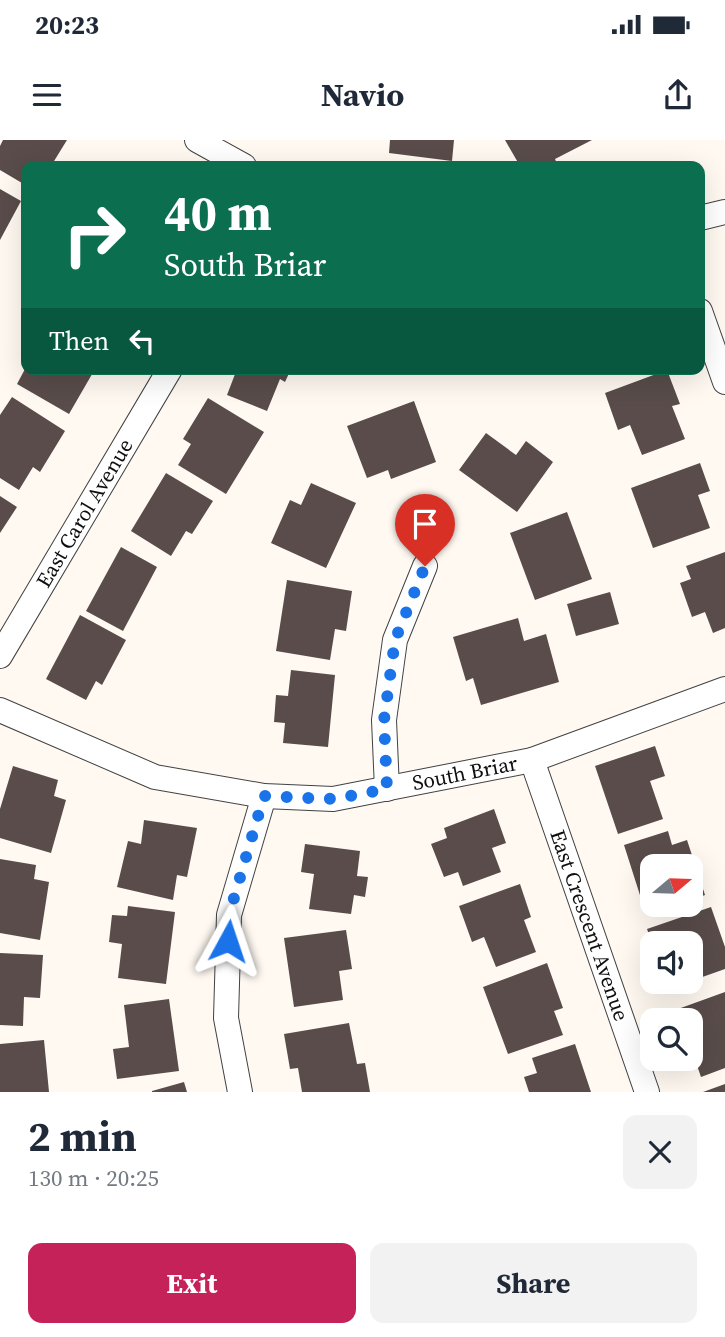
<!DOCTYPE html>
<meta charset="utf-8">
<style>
:root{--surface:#fff;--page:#f2f2f3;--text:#1f2937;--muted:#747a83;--accent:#c5225a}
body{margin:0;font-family:"Source Serif 4",serif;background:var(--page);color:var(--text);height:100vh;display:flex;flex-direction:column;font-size:26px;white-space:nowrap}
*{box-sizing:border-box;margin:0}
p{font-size:23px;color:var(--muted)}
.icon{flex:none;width:38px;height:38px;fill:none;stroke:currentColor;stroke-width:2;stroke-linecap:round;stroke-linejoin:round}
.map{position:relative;height:952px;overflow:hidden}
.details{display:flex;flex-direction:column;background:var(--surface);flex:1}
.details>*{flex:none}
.banner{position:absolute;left:21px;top:21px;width:684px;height:214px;border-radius:14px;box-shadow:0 7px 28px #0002;background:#0b6e4f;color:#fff;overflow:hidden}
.needle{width:46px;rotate:71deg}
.buttons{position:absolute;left:640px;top:714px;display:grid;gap:14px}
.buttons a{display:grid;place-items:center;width:63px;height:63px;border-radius:14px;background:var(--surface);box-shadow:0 7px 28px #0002;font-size:35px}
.pin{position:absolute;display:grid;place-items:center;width:60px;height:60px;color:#fff;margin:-72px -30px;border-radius:50% 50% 50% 0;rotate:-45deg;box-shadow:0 0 7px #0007}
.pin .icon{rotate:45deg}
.me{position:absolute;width:77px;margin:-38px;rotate:5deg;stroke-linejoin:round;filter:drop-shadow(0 0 5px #0008)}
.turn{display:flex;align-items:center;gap:24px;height:147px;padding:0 28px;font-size:32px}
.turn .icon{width:91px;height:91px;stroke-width:2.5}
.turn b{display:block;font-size:49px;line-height:60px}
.then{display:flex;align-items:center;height:66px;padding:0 28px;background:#0003;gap:14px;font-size:26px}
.round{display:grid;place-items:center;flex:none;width:74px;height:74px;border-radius:14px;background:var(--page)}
.overview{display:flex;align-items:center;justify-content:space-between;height:119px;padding:0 28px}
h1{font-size:42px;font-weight:700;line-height:52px}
.primary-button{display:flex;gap:14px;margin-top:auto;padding:14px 28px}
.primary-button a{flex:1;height:80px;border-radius:14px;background:var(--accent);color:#fff;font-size:28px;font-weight:700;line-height:80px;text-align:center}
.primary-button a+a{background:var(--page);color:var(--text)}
.status{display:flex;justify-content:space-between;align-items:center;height:49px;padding:0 35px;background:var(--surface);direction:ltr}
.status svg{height:19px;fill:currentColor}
header{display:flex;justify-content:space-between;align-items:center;height:91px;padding:0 28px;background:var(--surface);font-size:32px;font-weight:700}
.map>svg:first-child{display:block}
.building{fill:#594c4b}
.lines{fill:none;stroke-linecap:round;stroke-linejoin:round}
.street-casing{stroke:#424242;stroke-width:26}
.street{stroke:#fff;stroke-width:24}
.route{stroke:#1a73e8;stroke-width:12;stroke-dasharray:0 21.6}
.labels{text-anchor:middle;stroke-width:7;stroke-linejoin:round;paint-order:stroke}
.street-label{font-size:21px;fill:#0f0f0f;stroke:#fff}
</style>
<div class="status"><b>20:23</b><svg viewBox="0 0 49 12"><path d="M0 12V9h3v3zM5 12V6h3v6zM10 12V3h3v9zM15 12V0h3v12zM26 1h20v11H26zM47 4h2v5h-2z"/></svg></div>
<header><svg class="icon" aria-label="menu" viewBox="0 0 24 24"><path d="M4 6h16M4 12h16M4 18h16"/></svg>Navio<svg class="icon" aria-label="share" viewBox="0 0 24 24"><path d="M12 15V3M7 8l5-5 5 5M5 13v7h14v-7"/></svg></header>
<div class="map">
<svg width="725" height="952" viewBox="0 0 725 952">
<rect width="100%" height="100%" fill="#fff9f2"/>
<path class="building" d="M3,0h64l-16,26h-12l-5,-3 -1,3h-7v11l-4,6 -22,-13v-24z
M390,0h64l-2,21 -63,-8z
M505,0h87l-37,19 2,5 -4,2h-33z
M0,49l21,12 -21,39z
M25,229h70l-26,45 -52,-30z
M237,229h54l-6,13 -5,-3 -13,32 -40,-16z
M667,230l13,34 -8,2 13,33 -43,16 -12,-30 -12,5 -13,-37z
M12,257l53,34 -25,41 -7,-5 -14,23 -19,-12v-63z
M208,258l56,34 -38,62 -48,-29 13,-21 -8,-5z
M414,261l22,61 -45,17 -3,-9 -21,8 -20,-52z
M486,293l30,22 10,-14 27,21 -36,50 -58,-42z
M700,323l10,28 -12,4 12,33 -57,20 -22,-60z
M166,333l47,28 -21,33 -6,-3 -15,25 -40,-25z
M311,343l45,20 -30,65 -55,-25 19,-43 11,5z
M0,356l17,11 -17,26z
M567,372l25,67 -57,21 -25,-67z
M121,407l36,20 -34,64 -37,-20z
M725,412v76l-12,5 -8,-21 -13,5 -12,-34 11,-4 -5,-13z
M287,440l65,11 -6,40 -11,-2 -5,31 -54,-9z
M610,452l9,32 -43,12 -9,-32z
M80,475l46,25 -24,45 -6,-4 -10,19 -40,-21z
M518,478l6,23 22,-7 13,48 -78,23 -8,-27 -7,3 -13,-44z
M291,530l44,5 -7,72 -45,-4 2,-20 -11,-1 2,-27 12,1z
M655,606l10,30 -15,5 13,38 -45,15 -23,-68z
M13,626l45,14 -4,16 12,4 -15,53 -51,-15v-29z
M494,669l12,34 -14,5 9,24 -38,14 -5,-14 -14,5 -13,-33 16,-6 -3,-10z
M144,680l53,8 -10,49 -10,-2 -4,25 -56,-13 11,-46 13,3z
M668,691l4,14 15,-5 18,55 -14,5v-34h-38v39h20l-27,9 -22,-69z
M305,704l55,7 -3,25 11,1 -3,20 -11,-2 -3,19 -42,-5 5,-35 -13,-2z
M0,719l36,6 -2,14 15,3 -9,58 -40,-7z
M520,744l11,33 -7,3 12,32 -40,15 -12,-30 -12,5 -13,-36z
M128,766l47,6 -9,72 -48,-6 4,-34 -13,-2 3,-27 15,1z
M711,767l14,40v22l-34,12v-38h-39l-5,-14z
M346,790l6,39 -13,2 4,29 -49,7 -10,-69z
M0,813l43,2 -3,43 -16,-1 -1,29 -23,-1z
M547,823l16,45 -9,3 9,24 -55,19 -25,-67z
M725,852v76l-24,9 -10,-29v-28h-9l-4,-11z
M169,859l10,72 -62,8 -4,-30 16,-2 -5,-42z
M349,883l8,41 8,-1 5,29h-68l-4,-24 -8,1 -6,-35z
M44,900l5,52h-49v-48z
M575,904l16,48h-62l-5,-15 13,-4 -5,-15z
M184,942l3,10h-35v-1z
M725,944v8h-22z"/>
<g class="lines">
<g class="street-casing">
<g id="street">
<path d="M197,0l47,26"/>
<path d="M700,78l25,-6"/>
<path d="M700,171l25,71"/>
<path id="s1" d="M0,516l170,-287"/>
<path id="s2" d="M0,570l155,67 109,19 69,3 199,-39 193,-71"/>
<path id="s3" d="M532,620l115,332"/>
<path d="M387,649l-3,-69 11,-80 30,-74"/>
<path d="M240,952l-14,-74 3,-103 35,-119"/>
</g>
</g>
<use href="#street" class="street"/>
</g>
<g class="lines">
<path class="route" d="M228,801l1,-26 35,-119 69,3 54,-10 -3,-69 11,-80 30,-74"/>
</g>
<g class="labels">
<g class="street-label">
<text dy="7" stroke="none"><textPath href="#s1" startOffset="166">East Carol Avenue</textPath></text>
<text dy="7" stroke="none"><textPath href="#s2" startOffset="483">South Briar</textPath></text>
<text dy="7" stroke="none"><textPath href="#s3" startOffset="175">East Crescent Avenue</textPath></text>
</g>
</g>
</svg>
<div class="buttons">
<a><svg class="needle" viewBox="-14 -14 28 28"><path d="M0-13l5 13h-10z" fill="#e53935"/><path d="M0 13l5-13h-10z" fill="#747a83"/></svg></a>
<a><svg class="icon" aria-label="sound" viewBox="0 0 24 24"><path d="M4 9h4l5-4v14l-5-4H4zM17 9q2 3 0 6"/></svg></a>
<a><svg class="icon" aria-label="search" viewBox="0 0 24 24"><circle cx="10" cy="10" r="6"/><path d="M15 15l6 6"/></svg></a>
</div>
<div class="pin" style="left:425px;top:426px;background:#d93025"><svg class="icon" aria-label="arrive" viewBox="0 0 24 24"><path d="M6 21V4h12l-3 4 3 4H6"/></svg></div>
<svg class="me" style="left:228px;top:801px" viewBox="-20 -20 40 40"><path d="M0-17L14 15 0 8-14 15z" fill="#1a73e8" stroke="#fff" stroke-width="4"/></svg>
<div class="banner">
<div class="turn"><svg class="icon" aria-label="right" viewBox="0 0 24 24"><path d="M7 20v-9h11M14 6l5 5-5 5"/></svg><div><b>40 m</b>South Briar</div></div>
<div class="then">Then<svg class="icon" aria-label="left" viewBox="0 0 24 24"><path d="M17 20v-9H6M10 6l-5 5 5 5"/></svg></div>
</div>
</div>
<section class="details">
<div class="overview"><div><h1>2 min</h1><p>130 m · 20:25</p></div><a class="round"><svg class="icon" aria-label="close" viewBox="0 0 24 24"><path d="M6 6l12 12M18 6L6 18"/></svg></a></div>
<div class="primary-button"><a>Exit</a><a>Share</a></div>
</section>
